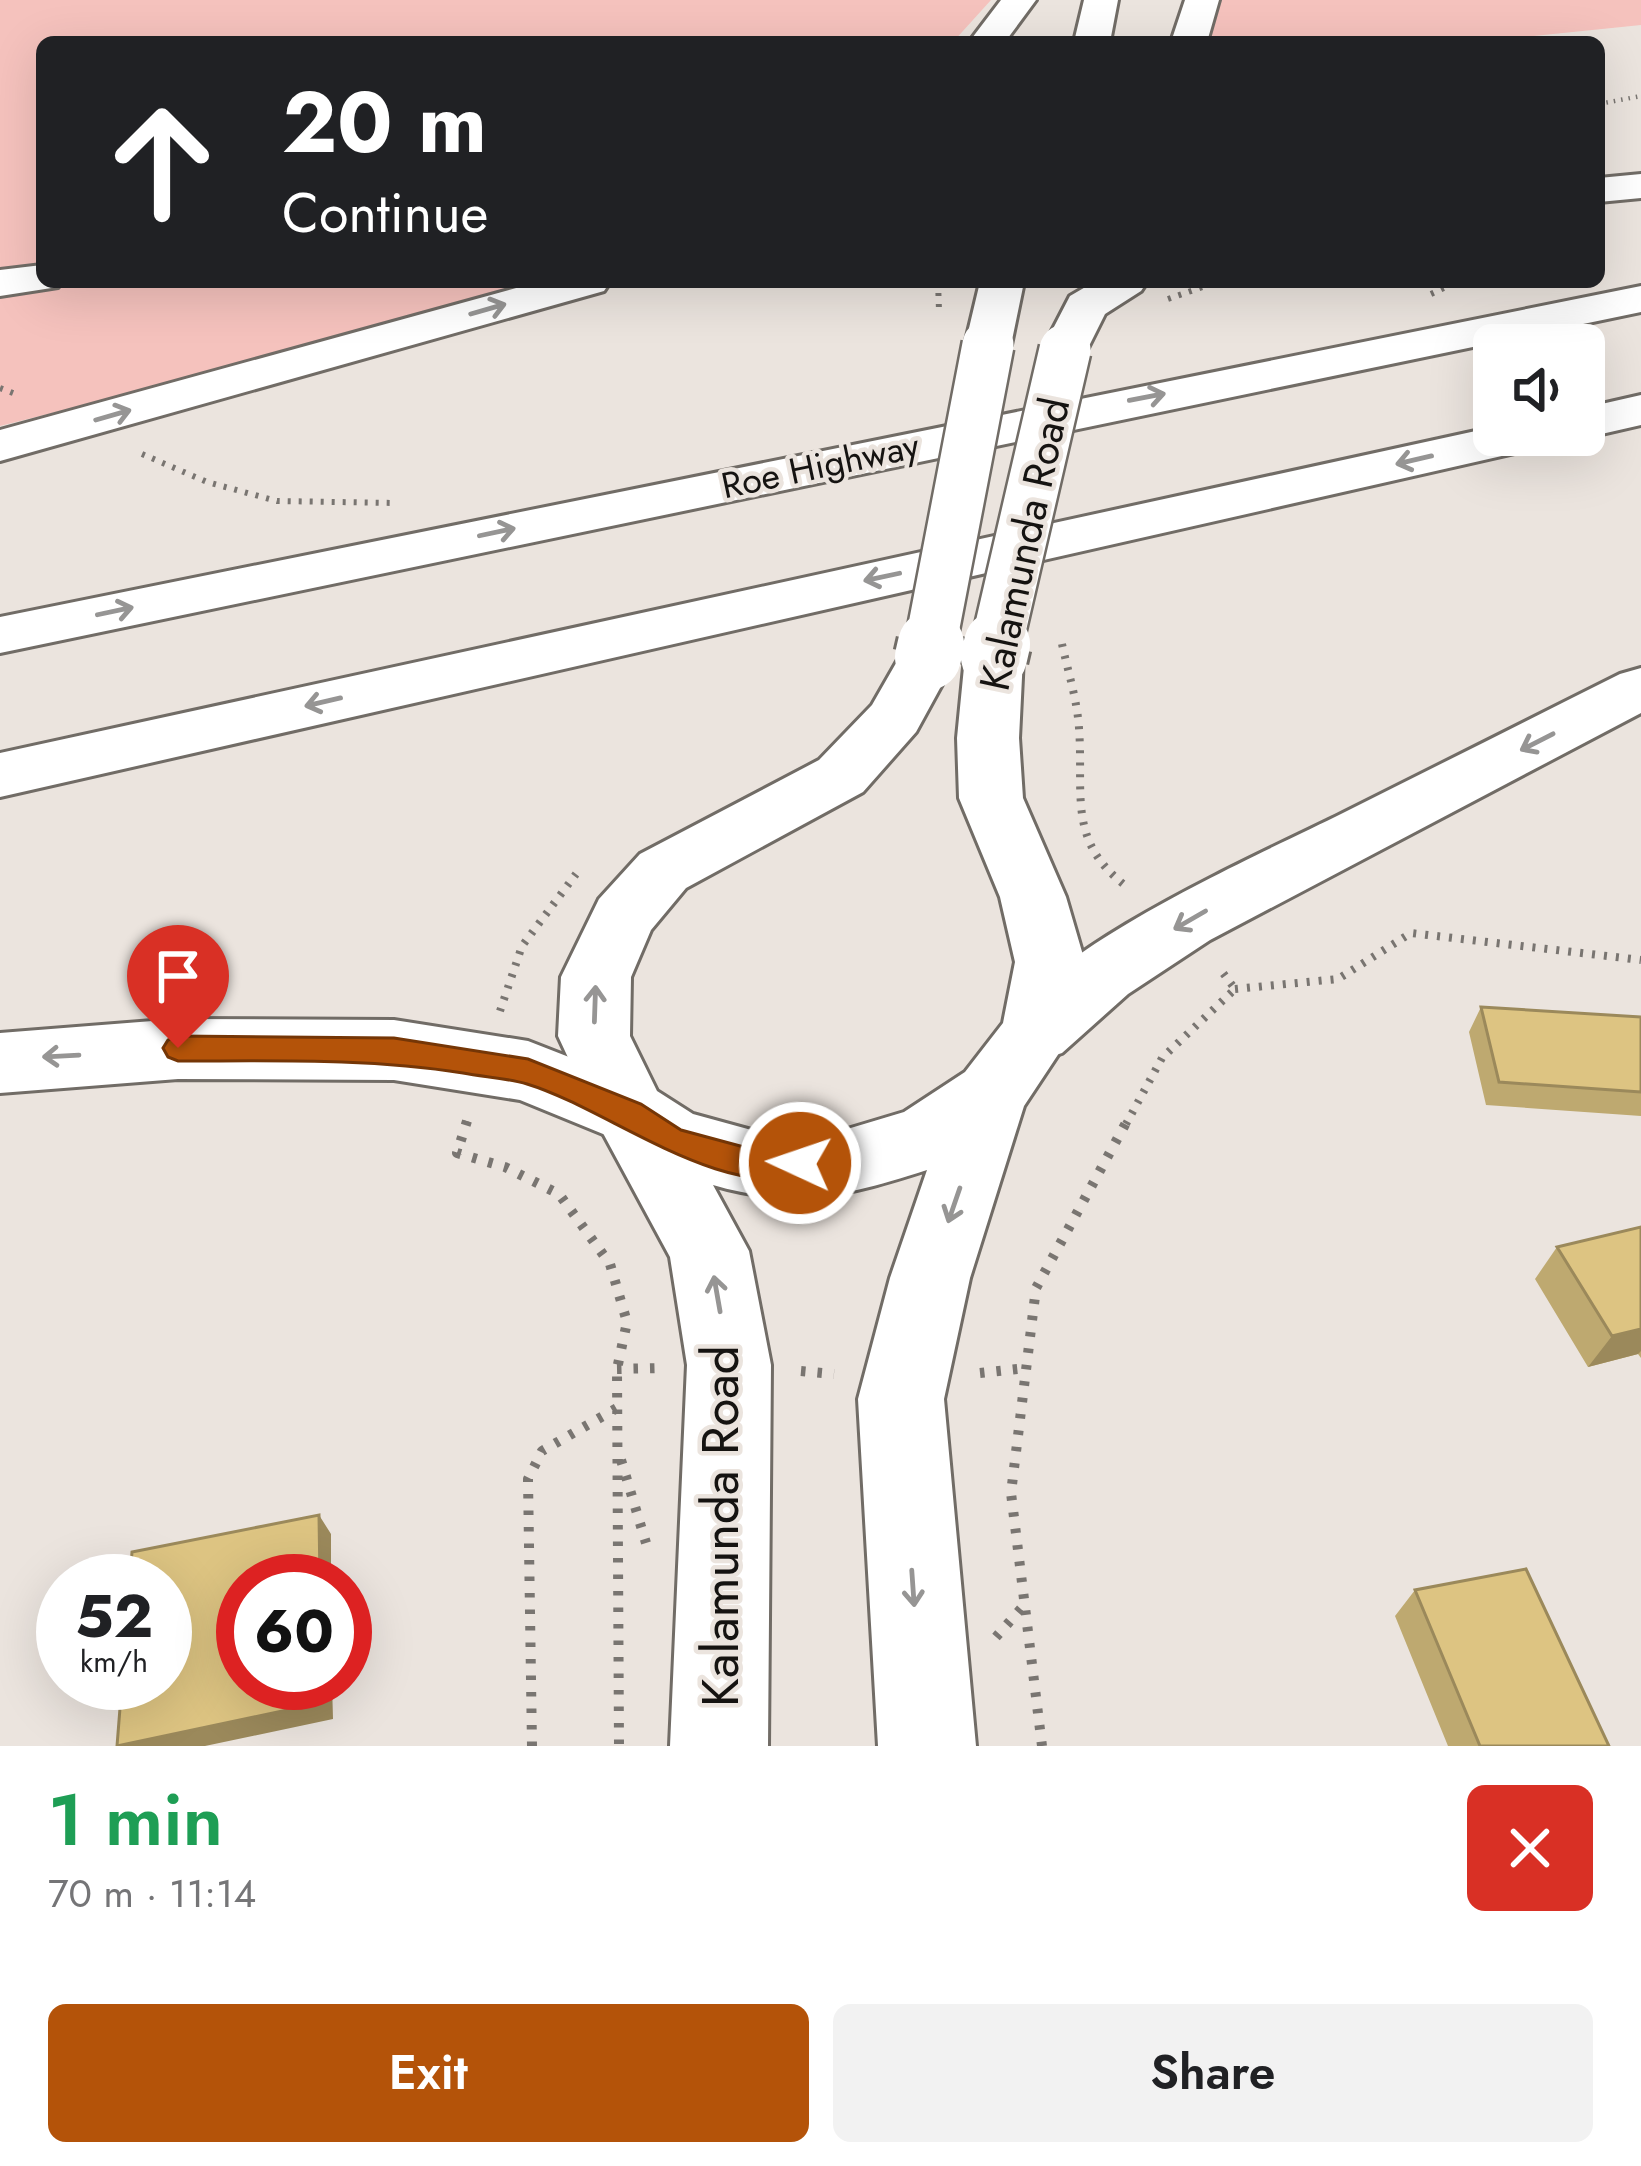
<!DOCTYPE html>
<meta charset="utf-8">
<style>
:root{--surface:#fff;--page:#f2f2f2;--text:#202124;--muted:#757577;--accent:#b45309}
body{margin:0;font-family:Jost,sans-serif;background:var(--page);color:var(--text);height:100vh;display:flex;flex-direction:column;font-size:45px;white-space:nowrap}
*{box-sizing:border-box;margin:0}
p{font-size:39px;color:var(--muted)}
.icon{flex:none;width:66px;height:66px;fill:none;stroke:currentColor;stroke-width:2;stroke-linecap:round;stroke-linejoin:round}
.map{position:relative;height:1746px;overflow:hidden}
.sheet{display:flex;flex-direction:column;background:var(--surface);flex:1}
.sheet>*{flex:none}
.top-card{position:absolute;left:36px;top:36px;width:1569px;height:252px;border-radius:18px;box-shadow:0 12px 48px #0002;background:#202124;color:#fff;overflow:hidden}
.fabs{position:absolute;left:1473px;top:324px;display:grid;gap:24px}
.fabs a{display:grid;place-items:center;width:132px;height:132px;border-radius:18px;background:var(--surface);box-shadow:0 12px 48px #0002;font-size:60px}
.speed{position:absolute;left:36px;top:1554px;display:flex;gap:24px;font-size:60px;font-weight:700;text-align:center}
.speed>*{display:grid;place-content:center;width:156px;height:156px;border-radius:50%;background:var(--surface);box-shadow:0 12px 48px #0002;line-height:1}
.speed small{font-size:30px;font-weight:400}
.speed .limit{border:18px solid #d22;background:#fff;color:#111}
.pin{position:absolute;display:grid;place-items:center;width:102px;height:102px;color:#fff;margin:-123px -51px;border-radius:50% 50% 50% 0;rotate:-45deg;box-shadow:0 0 12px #0007}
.pin .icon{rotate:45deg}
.me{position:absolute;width:132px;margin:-66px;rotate:273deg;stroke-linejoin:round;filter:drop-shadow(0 0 9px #0008)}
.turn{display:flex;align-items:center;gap:42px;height:252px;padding:0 48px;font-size:54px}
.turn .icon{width:156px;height:156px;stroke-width:2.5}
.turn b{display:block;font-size:84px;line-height:102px}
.round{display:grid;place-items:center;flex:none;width:126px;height:126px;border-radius:18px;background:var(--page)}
.summary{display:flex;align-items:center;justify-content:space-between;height:204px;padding:0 48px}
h1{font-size:72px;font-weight:600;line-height:90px;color:#1e9e55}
.button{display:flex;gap:24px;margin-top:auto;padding:24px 48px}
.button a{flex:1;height:138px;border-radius:18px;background:var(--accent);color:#fff;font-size:48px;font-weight:600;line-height:138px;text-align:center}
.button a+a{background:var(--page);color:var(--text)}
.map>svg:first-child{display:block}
.green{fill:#f5c2bd}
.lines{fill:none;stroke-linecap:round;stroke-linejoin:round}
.minor-casing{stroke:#716c66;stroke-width:6}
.major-casing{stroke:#716c66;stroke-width:6}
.highway-casing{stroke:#716c66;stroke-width:6}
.path-far3{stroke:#797571;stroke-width:4.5;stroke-dasharray:1.5 6;stroke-linecap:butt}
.path-far2{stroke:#797571;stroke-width:6;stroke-dasharray:3 8;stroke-linecap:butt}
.path-far1{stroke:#797571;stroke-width:8;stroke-dasharray:3 9;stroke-linecap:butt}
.path{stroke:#797571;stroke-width:10;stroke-dasharray:4.5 12;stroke-linecap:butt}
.minor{fill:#fff;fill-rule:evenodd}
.major{fill:#fff;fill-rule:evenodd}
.highway{fill:#fff;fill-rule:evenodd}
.major-bridge-far1-casing{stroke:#716c66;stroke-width:56;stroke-linecap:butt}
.major-bridge-casing{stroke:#716c66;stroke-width:72;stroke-linecap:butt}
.major-bridge-far1{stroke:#fff;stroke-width:51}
.major-bridge{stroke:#fff;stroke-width:66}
.wall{fill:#bea970}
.shaded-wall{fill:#9b895b}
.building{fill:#ddc482;stroke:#9b895b;stroke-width:3}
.oneway{stroke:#969594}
.route{fill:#b45309;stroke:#753606;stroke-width:3}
.labels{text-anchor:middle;stroke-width:9;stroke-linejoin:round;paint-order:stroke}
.far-street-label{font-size:36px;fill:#151311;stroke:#ebe4de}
.street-label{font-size:42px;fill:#151311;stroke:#ebe4de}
.near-street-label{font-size:51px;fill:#151311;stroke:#ebe4de}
</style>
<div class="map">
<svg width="1641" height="1746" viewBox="0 0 1641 1746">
<rect width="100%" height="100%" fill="#ebe4de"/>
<path class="green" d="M0,0h991l-38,42h-911v240h534l-576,144z
M1219,0h422v25l-165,17h-271z"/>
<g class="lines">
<g class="minor-casing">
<path id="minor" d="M1001,0h35l-31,42h-36z
M42,265v17h19l-3,5 -58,9v-26z"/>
</g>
<g class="major-casing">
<path id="major" d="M1084,0h34l-8,42h-36z
M1185,0h34l-12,42h-36z
M980,282h44l-13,63 -7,10 -16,4 -16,-4 -7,-10z
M1094,282h53l-6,9 -36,23 -23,46 -17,4 -17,-4 -6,-10 28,-54z
M928,638l21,6 8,13 -41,75 -53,60 -177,96 -35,42 -20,47 -1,59 27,55 36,23 62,17 89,-1 60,-18 61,-40 38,-49 12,-61 -15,-65 -41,-99 -2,-60 8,-81 8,-13 21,-6 21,6 8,13 -4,81 4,60 43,99 19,65 -12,70 -49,74 -54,172 -26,121 32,347h-98l-20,-347 32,-121 37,-108c-78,25 -132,39 -214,15l36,66 22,114 -3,381h-98l17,-381 -17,-108 -66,-122 -46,-99 3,-59 38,-78 41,-45 179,-94 53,-55 35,-61z"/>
</g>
<g class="highway-casing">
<path id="highway" d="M1641,174v24l-42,4v-24z
M538,282h72l-6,9 -604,170v-31z
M1641,286v26l-1641,341v-36z
M1641,395v30l-57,13 -11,-3h11v-27z
M1494,427v8h59l-7,11 -18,4 -1528,347v-44z
M1641,668v45l-431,227 -82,54 -66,59 -25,8 -25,-8 -11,-21c43,-84 254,-175 342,-219 92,-46 185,-93 277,-139z
M178,1019l216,1 134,21 128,50 11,22 -11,22 -26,10 -110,-45 -126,-20 -216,-1 -178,14v-60z"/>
</g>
<path class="path-far3" d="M1599,104l42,-8"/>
<path class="path-far2" d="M938,282l1,28
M1431,294l26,-12
M1168,299l49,-17
M0,388l18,7
M142,454l65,28 70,19 118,2"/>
<path class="path-far1" d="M1062,644c6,28 15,55 17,84 5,68 -13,115 51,161
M1235,989l103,-10 73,-46 230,27
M500,1011l22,-65 54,-72
M466,1124l2,-7
M1126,1124l36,-66 73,-69 -15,-20"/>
<path class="path" d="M467,1121l-10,32 48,14 54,27 51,70 17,58 -10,47 2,377
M617,1369l43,-1
M801,1371l33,3
M980,1373l46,-5
M621,1460l25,83
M996,1637l30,-34
M532,1746l-4,-267 14,-28 75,-43
M1042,1746l-31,-253 25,-205 91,-167"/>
<use href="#minor" class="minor"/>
<use href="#major" class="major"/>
<use href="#highway" class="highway"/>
<g class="major-bridge-far1-casing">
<path id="major-bridge-far1" d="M930,647l58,-302
M996,647l69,-297"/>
</g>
<g class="major-bridge-casing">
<path id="major-bridge" d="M928,657l3,-13
M994,657l3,-13"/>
</g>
<use href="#major-bridge-far1" class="major-bridge-far1"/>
<use href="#major-bridge" class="major-bridge"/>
</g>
<path class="wall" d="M1481,1007l160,10v99l-155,-11 -17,-73z
M1641,1227v131l-3,-4 -50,13 -53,-88 22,-32z
M1415,1590l194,156h-161l-53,-130z"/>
<path class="shaded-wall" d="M1641,1329v22l-3,3 -50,13 24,-31z
M319,1515l12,19v47h-11z
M320,1683h12l1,36 -128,27h-86z"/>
<path class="building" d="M1481,1007l160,10v75l-142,-10z
M1641,1227v102l-29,7 -55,-89z
M319,1515l1,66h-77v102h77v20l-203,43 5,-63h43v-102h-35l2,-29z
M1526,1569l83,177h-129l-65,-156z"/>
<defs><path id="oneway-shaft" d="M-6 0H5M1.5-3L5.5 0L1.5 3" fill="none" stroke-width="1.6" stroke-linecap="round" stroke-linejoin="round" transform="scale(3)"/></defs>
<g class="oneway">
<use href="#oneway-shaft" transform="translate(488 309) rotate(-16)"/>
<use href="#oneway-shaft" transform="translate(1147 397) rotate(-11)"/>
<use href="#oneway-shaft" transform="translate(113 415) rotate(-16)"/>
<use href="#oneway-shaft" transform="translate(1414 460) rotate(167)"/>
<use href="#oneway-shaft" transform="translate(497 532) rotate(-12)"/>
<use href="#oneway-shaft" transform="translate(882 577) rotate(168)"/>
<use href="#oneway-shaft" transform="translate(115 611) rotate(-12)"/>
<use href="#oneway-shaft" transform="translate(323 702) rotate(167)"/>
<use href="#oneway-shaft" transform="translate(1537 742) rotate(153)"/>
<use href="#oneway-shaft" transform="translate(1190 920) rotate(150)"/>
<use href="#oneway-shaft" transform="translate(595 1004) rotate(-88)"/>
<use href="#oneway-shaft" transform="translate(61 1056) rotate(177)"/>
<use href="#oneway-shaft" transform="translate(954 1205) rotate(109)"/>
<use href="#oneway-shaft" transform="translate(717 1294) rotate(-100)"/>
<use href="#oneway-shaft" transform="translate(913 1588) rotate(86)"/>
</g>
<path class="route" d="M178,1036l216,2 134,21 113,45 40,26 74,20 56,3 4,10 -4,10c-87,31 -202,-64 -284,-89 -20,-6 -43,-7 -64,-11 -94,-15 -189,-12 -285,-12l-10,-4 -5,-9 5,-8z"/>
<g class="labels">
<g class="far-street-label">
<text transform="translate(820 465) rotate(-12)" y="13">Roe Highway</text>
</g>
<g class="street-label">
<text transform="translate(1024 544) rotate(-78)" y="15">Kalamunda Road</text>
</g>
<g class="near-street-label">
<text transform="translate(720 1526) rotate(-90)" y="18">Kalamunda Road</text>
</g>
</g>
</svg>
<div class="fabs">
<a><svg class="icon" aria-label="sound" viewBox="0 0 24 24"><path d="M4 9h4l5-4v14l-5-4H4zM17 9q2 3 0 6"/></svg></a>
</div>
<div class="speed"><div>52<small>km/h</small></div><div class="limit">60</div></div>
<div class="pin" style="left:178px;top:1048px;background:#d93025"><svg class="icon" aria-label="arrive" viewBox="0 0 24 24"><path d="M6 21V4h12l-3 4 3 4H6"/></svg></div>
<svg class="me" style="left:800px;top:1163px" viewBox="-20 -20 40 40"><circle r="17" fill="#b45309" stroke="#fff" stroke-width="3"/><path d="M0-11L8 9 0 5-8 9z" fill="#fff"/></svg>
<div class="top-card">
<div class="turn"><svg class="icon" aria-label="ahead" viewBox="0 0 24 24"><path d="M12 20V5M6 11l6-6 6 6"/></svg><div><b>20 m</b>Continue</div></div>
</div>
</div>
<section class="sheet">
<div class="summary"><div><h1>1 min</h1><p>70 m · 11:14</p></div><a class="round" style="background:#d93025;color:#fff"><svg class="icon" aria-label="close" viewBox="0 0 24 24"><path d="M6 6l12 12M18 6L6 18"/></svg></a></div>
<div class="button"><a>Exit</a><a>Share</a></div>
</section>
